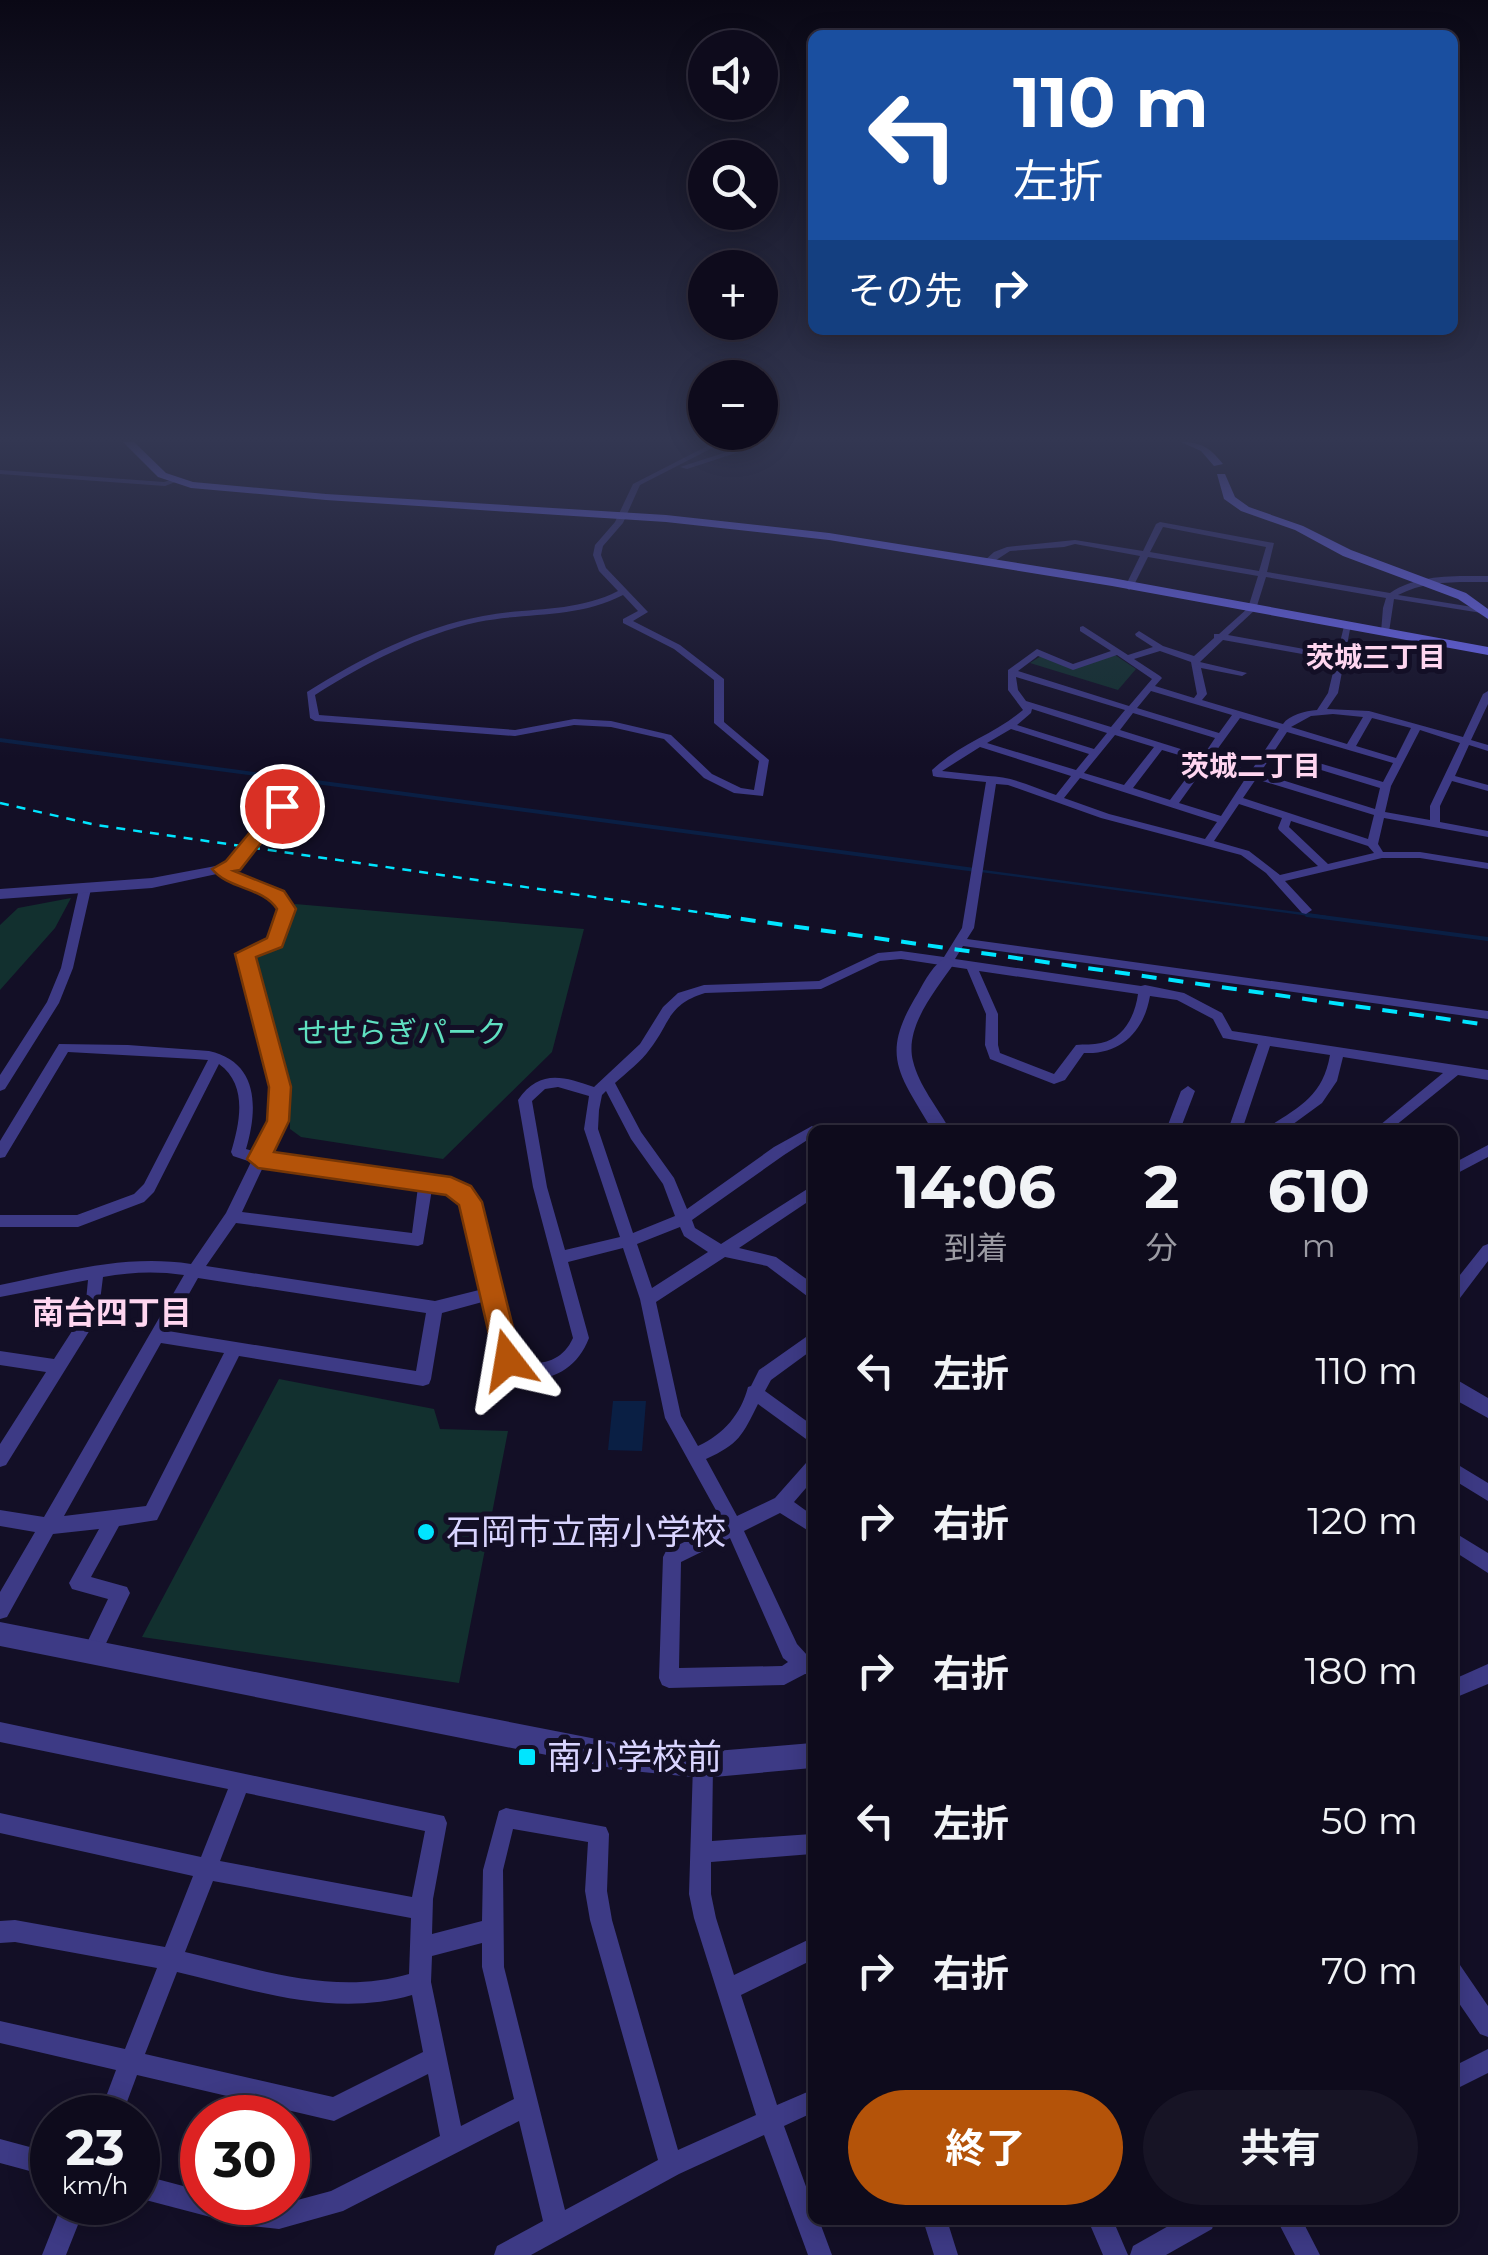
<!DOCTYPE html>
<html lang="ja">
<meta charset="utf-8">
<style>
:root{--surface:#0e0b1c;--page:#171425;--text:#f1f3f6;--muted:#9b9ba3;--line:#2e2b3b;--accent:#b45309}
body{margin:0;font-family:Montserrat,"Noto Sans JP",sans-serif;background:var(--page);color:var(--text);height:100vh;display:flex;flex-direction:column;font-size:38px;white-space:nowrap}
*{box-sizing:border-box;margin:0}
p{font-size:32px;color:var(--muted)}
.icon{flex:none;width:55px;height:55px;fill:none;stroke:currentColor;stroke-width:2;stroke-linecap:round;stroke-linejoin:round}
.map{position:relative;flex:1;overflow:hidden}
.panel{position:absolute;left:808px;top:1125px;width:650px;height:1100px;display:flex;flex-direction:column;background:var(--surface);border-radius:15px;box-shadow:0 5px 25px #0003,0 0 0 2px var(--line)}
.panel>*{flex:none}
.banner{position:absolute;left:808px;top:30px;width:650px;height:305px;border-radius:15px;box-shadow:0 5px 25px #0003,0 0 0 2px var(--line);background:#1a4fa0;color:#fff;overflow:hidden}
.tools{position:absolute;left:688px;top:30px;display:grid;gap:20px}
.tools a{display:grid;place-items:center;width:90px;height:90px;border-radius:50%;background:var(--surface);box-shadow:0 5px 25px #0003,0 0 0 2px var(--line);font-size:50px}
.speed{position:absolute;left:30px;top:2095px;display:flex;gap:20px;font-size:50px;font-weight:700;text-align:center}
.speed>*{display:grid;place-content:center;width:130px;height:130px;border-radius:50%;background:var(--surface);box-shadow:0 5px 25px #0003,0 0 0 2px var(--line);line-height:1}
.speed small{font-size:25px;font-weight:400}
.speed .limit{border:15px solid #d22;background:#fff;color:#111}
.pin{position:absolute;display:grid;place-items:center;width:85px;height:85px;color:#fff;margin:-42px;border:5px solid #fff;border-radius:50%;box-shadow:0 2px 10px #0007}
.me{position:absolute;width:110px;margin:-55px;rotate:346deg;stroke-linejoin:round;filter:drop-shadow(0 0 8px #0008)}
.turn{display:flex;align-items:center;gap:35px;height:210px;padding:0 40px;font-size:45px}
.turn .icon{width:130px;height:130px;stroke-width:2.5}
.turn b{display:block;font-size:70px;line-height:85px}
.then{display:flex;align-items:center;height:95px;padding:0 40px;background:#0003;gap:20px;font-size:38px}
.eta{display:flex;justify-content:space-evenly;align-items:center;height:170px;text-align:center}
.eta b{font-size:60px;font-weight:700;line-height:70px}
.primary-button{display:flex;gap:20px;margin-top:auto;padding:20px 40px}
.primary-button a{flex:1;height:115px;border-radius:60px;background:var(--accent);color:#fff;font-size:40px;font-weight:700;line-height:115px;text-align:center}
.primary-button a+a{background:var(--page);color:var(--text)}
ul{padding:0;list-style:none}
li{display:flex;align-items:center;gap:30px;height:150px;padding:0 40px}
li div{flex:1}
li b{display:block;font-size:38px}
li em{font-style:normal}
.map>svg:first-child{display:block}
.green{fill:#12302f}
.water{fill:#0a1f44}
.lines{fill:none;stroke-linecap:round;stroke-linejoin:round}
.stream-far1{stroke:#0a1f44;stroke-width:2.5}
.stream{stroke:#0a1f44;stroke-width:4}
.minor{fill:#3d3a85;fill-rule:evenodd}
.tertiary{fill:#3d3a85;fill-rule:evenodd}
.secondary{fill:#6f6bff;fill-rule:evenodd}
.rail-far1{stroke:#00e5ff;stroke-width:2.5;stroke-dasharray:9 8;stroke-linecap:butt}
.rail{stroke:#00e5ff;stroke-width:4;stroke-dasharray:15 12;stroke-linecap:butt}
.route{fill:#b45309;stroke:#753606;stroke-width:2.5}
.poi-dot{fill:#00e5ff;stroke:#130f26;stroke-width:4}
.labels{text-anchor:middle;stroke-width:10;stroke-linejoin:round;paint-order:stroke}
.far-neighbourhood-label{font-size:28px;font-weight:bold;fill:#ffd6f0;stroke:#130f26}
.park-label{font-size:30px;fill:#5fe0c0;stroke:#130f26}
.neighbourhood-label{font-size:32px;font-weight:bold;fill:#ffd6f0;stroke:#130f26}
.near-poi-label{font-size:35px;fill:#d9d4ff;stroke:#130f26;text-anchor:start}
</style>
<div class="map">
<svg width="1488" height="2255" viewBox="0 0 1488 2255">
<rect width="100%" height="100%" fill="#130f26"/>
<path class="green" d="M1115,655l21,14 -18,21 -88,-27 11,-7 33,12z
M71,898l-16,30 -55,62v-65l18,-17z
M295,904l289,25 -32,123 -109,107 -142,-22 -11,-8v-26l-36,-147 28,-10z
M279,1379l155,30 6,20 68,2 -49,252 -317,-46z"/>
<path class="water" d="M0,738l975,130 1,4 -976,-130z
M613,1401h33l-4,50 -34,-1z"/>
<g class="lines">
<path class="stream-far1" d="M982,871l344,46"/>
<path class="stream" d="M1307,915l181,24"/>
<path class="minor" d="M715,442h9l-84,43 -17,38 -20,23 -2,9 5,13 42,44 -15,9 47,24 44,34v43l45,38 -6,36 -29,-3 -30,-15 -40,-39 -53,-12 -37,-2 -59,11 -200,-15 -5,-3 -3,-26c54,-34 112,-64 176,-76 46,-9 92,-3 135,-25l-19,-20 -6,-16 2,-10 20,-23 18,-38zM623,595l15,16 -15,8v4l51,26 40,31v43l45,38 -5,29 -13,-2 -29,-14 -41,-39 -60,-14 -37,-2 -59,11 -196,-15 -4,-20c50,-32 105,-60 163,-73 49,-10 99,-3 145,-27z
M758,442h11l-82,27 -7,-2z
M0,470l164,12 10,-3 4,2 -13,5 -165,-12z
M1160,522l114,21 -7,29 123,21c27,-19 66,-17 98,-17v6c-30,0 -62,-2 -90,13l87,14 3,1v4l-94,-15 -5,33 -4,3 -4,-3 2,-24 3,-10 -120,-21 -10,32 -28,26 109,20 7,-29 7,-2 -13,69 -11,16 42,2 94,26 20,-43 5,-3v13l-17,36 17,5v6l-19,-6 -14,31 33,9v6l-36,-10 -12,25v16l48,9v6l-104,-19 -6,26 5,8h37l68,11v6l-68,-11h-38l-97,23 27,29 -6,4 -4,-1 -36,-40 -25,-18 -140,-37 -93,-33 -12,-1 -22,144 -7,11 521,72v8l-525,-73 -8,13 186,27 4,-1 39,8 38,20 10,18 256,39v10l-30,-5 -68,55h-16l69,-57 -100,-16 -6,24 -15,22 -37,27h-17l2,-4c31,-20 53,-31 60,-71l-60,-9 -28,84h-14l30,-86 -35,-6 -10,-19 -36,-19 -27,-4c-6,35 -29,59 -66,57l-19,27 -11,4 -64,-25 -5,-14 1,-31 -19,-45 -66,-10 -21,2 -59,28 -116,4c-38,12 -34,29 -55,56 -9,13 -23,23 -35,34l26,49 33,46 13,31 87,-62 38,-21 6,4h-6v7l-28,18 -92,65 3,8 26,16 91,-58v13l-73,49 37,9 36,26v14l-5,-1 -40,-30 -42,-9 -69,45 25,114 17,30c26,-12 43,-32 50,-59l3,-1 8,-16 47,-33 6,-2v15l-41,30 -6,11 47,34v16l-6,-2 -48,-35c-16,32 -19,40 -52,55l31,57 38,-18 31,-35 6,-2v20l-18,21 18,13v18l-32,-20 -36,18 53,113 10,11 5,1v18h-7l-21,11 -115,3 -7,-3 -3,-7 4,-121 3,-6 57,-28 -58,-105 -25,-119 -17,-51 -55,14 21,76c-14,36 -46,48 -82,37l-7,-15 -14,-59 -44,12 -11,66 -2,5 -6,2 -184,-30 -82,164 -38,6 -28,51 36,10 3,6 -31,65 -7,2 -7,-2 -2,-7 25,-52 -36,-10 -3,-6 30,-54 -46,5 -46,83 -7,2v-27l35,-60 -35,-6v-16l44,7 140,-242c-28,-4 -53,-3 -81,2l-5,40 -92,148 -6,2v-23l46,-72 -46,-7v-14l54,8 31,-48 3,-31 -88,17v-12c64,-13 125,-31 191,-21l35,-51 25,-51 -18,-6 -2,-4c9,-30 17,-67 -12,-88l-65,128 -10,10 -66,25h-78v-12h77l57,-21 10,-10 64,-124 -13,-1 -127,-7 -63,105 -5,1v-17l59,-97 69,1 81,6c50,11 49,58 37,98l10,3 15,-31 2,-34 -34,-133 2,-3 30,-11 9,-31c-13,-23 -43,-22 -63,-38v-4c10,0 14,5 24,9 21,9 39,12 51,33l-12,36 -28,11 35,131 -2,34 -16,34 187,27 21,20 41,161c24,2 44,-1 55,-25l-40,-151 -15,-87c21,-31 45,-24 76,-13l46,-43 23,-37 15,-14 26,-8 115,-4 59,-28 23,-2 43,6 18,-29 24,-146 -49,-5 -4,-1 -1,-6c26,-25 63,-36 91,-60l-15,-20v-20l29,-21 36,15 38,-13 -31,-20v-4l3,-1 45,29 25,-8 -17,-11 -1,-2 4,-3 24,15 31,10 20,-18v-4h5l29,-26 10,-32 -110,-19 -15,30 -4,3 -4,-3 15,-31 -65,-12 -11,3 -54,4 -20,13 -7,-2 11,-10 13,-5 68,-7 68,11 13,-27zM1163,527l103,20 -7,24 -109,-19zM1223,640l113,20 -8,33 -11,17c-12,1 -28,5 -34,14l-81,-24 5,-6 -6,-26 41,8 5,-3 -47,-11zM1160,651l31,11 6,32 -3,4 -39,-12 7,-8 -2,-2 -26,-17zM1117,655l35,24 -23,27 -111,-35 20,-15 35,14zM1016,677l109,33 -14,17 -85,-26 -8,-11zM1151,691l81,24 -13,18 -82,-25zM1032,709l75,24 -13,16 -77,-24 14,-12zM1133,713l82,25 -12,18 -83,-26zM1333,714l30,3 -16,27 -56,-17 20,-11zM1240,718l39,11 -28,42 -40,-13zM1372,718l39,10 -15,30 -40,-12zM1011,729l78,25 -13,16 -89,-27zM1420,730l40,13 -30,63v14l-45,-8 6,-26zM1287,732l106,31 -10,19 -108,-32zM1115,735l39,12 -30,38 -40,-12zM980,747l91,29 -15,19c-22,-8 -46,-19 -68,-19l-46,-5zM1162,750l37,11 -29,39 -37,-12zM1272,755l108,33 -5,21 -115,-36zM1207,764l40,12 -26,40 -42,-13zM1080,778l137,44 -12,17 -96,-25 -45,-16zM1256,779l118,36 -6,24 -125,-41zM1239,804l43,14 -4,10 1,2 39,36 -38,9 -31,-24 -35,-10zM1291,821l77,25 6,7 -46,11 -39,-37zM979,971l159,23c-3,22 -14,44 -37,49 -8,2 -17,1 -25,2l-22,29 -54,-21 -2,-8v-31zM558,1087l31,9 -5,33 36,108 -55,13 -18,-63 -15,-86 13,-12zM606,1091l25,48 32,45 12,32 -42,17 -35,-104 1,-19 3,-15zM264,1165l154,22 -6,46 -170,-21zM432,1189l15,2 16,14 20,84 -48,12 -229,-35 30,-43 182,23 5,-2zM680,1227l4,9 24,16 -56,36 -15,-44zM198,1278l228,35 -10,58 -248,-40zM161,1343l63,10 -78,153 -82,10zM730,1538l53,120 5,4 -6,4 -103,2 2,-106z
M307,772l5,3 -1,2 -74,90h-8v-4l74,-90z
M85,885l6,4 -18,79 -14,35 -54,86 -5,2v-16l47,-73 14,-34 18,-79z
M1188,1086l7,5 -15,39h-14l15,-39z
M1488,1145v12l-36,19v-12z
M1488,1244v17l-31,41 -5,1v-18l31,-39z
M1455,1463l33,20v18l-31,-19 -5,2v-20z
M1452,1531l36,22v20l-36,-23z
M1488,1664v20l-36,15v-19z
M0,1722l444,94 3,7 -14,76 -1,35 50,-13 1,-51 16,-59 7,-3 100,19 3,7 -2,57 5,29 66,230 78,-35 -62,-197 -5,-24 4,-129 3,-7 7,-3 7,3 3,7 -1,76 100,-7v20l-101,8v32l5,24 18,57 78,-37v22l-71,35 36,110 35,-15v23l-28,13 28,77v17h7l13,35h-24l-44,-120 -85,39 -148,81h-37l3,-9 46,-25 -24,-100 -176,90 -64,18 -38,-4 -103,-27v-24l64,17v11l77,3 52,-14 109,-55 -12,-62 -94,47 -197,-46 -16,43h-23l18,-48 -116,-27v-22l125,28 32,-81 -142,-26 -15,1v-22l15,-1 150,27 28,-71 -193,-43v-20l201,44 27,-68 -228,-47zM246,1793l179,38 -13,66 -192,-36zM513,1829l75,13 -3,49 5,29 68,240 -93,50 -61,-243 -1,-97zM213,1881l198,37 -2,56c-75,22 -150,-5 -224,-22zM482,1943v24l32,132 -53,27 -30,-144 1,-26zM177,1972c77,18 156,46 235,23l11,57 -90,45 -188,-43z
M1452,1962l8,3 28,41v31l-8,-3 -28,-41z
M1488,2049v24l-36,18v-24z
M0,2139l52,14v24l-52,-14z
M63,2202h24l-21,53h-24z
M923,2220h24l11,35h-24z
M1088,2220h25l15,35h-25z
M1179,2220h36l-3,9 -46,26h-36l3,-9z
M1277,2220h25l18,35h-25z"/>
<path class="tertiary" d="M221,865l7,4 -2,3 -74,16 -152,11v-10l152,-11z
M947,957l8,5c-18,27 -51,64 -42,99 6,25 25,47 37,69h-18c-33,-57 -53,-74 -14,-137 7,-13 16,-30 29,-36z
M1452,1377l36,21v20l-36,-20z
M0,1622l622,122 81,8 109,-9v25l-109,10 -81,-8 -622,-124z"/>
<path class="secondary" d="M123,442h11l32,31 27,9 133,12 340,21 163,18 283,45 376,69v8l-376,-69 -283,-46 -163,-18 -340,-22 -135,-12 -33,-11z
M1181,442c21,0 29,6 42,22l-9,2 -13,-15z
M1217,474h8l10,23 14,10 54,19 48,24 115,43 22,16v10l-30,-20 -115,-43 -48,-26 -54,-19 -17,-12z"/>
<path class="rail-far1" d="M0,803l96,22 636,92"/>
<path class="rail" d="M714,915l774,110"/>
</g>
<linearGradient id="sky" x2="0" y2="1"><stop stop-color="#0a0815"/><stop offset="0.58" stop-color="#333752"/><stop offset="1" stop-color="#333752" stop-opacity="0"/></linearGradient>
<rect width="1488" height="758" fill="url(#sky)"/>
<path class="route" d="M282,800l8,6 -50,64 -6,1 50,20 12,18 -14,38 -26,10 35,130 -2,34 -15,31 177,25 20,9 11,16 39,158 -3,8 -10,3 -9,-3 -4,-8 -36,-155 -13,-10 -188,-27 -11,-9 20,-38 2,-34 -34,-133 32,-16 10,-29c-14,-22 -48,-19 -65,-40l14,-8 49,-59z"/>
<g class="poi-dot">
<circle cx="426" cy="1532" r="10"/>
<rect x="517" y="1747" width="20" height="20" rx="5"/>
</g>
<g class="labels">
<g class="far-neighbourhood-label">
<text x="1376" y="667">茨城三丁目</text>
<text x="1251" y="776">茨城二丁目</text>
</g>
<g class="park-label">
<text x="402" y="1043">せせらぎパーク</text>
</g>
<g class="neighbourhood-label">
<text x="112" y="1324">南台四丁目</text>
</g>
<g class="near-poi-label">
<text x="446" y="1544">石岡市立南小学校</text>
<text x="547" y="1769">南小学校前</text>
</g>
</g>
</svg>
<div class="tools">
<a><svg class="icon" aria-label="sound" viewBox="0 0 24 24"><path d="M4 9h4l5-4v14l-5-4H4zM17 9q2 3 0 6"/></svg></a>
<a><svg class="icon" aria-label="search" viewBox="0 0 24 24"><circle cx="10" cy="10" r="6"/><path d="M15 15l6 6"/></svg></a>
<a>+</a>
<a>−</a>
</div>
<div class="speed"><div>23<small>km/h</small></div><div class="limit">30</div></div>
<div class="pin" style="left:282px;top:806px;background:#d93025"><svg class="icon" aria-label="arrive" viewBox="0 0 24 24"><path d="M6 21V4h12l-3 4 3 4H6"/></svg></div>
<svg class="me" style="left:508px;top:1360px" viewBox="-20 -20 40 40"><path d="M0-17L14 15 0 8-14 15z" fill="#b45309" stroke="#fff" stroke-width="4"/></svg>
<div class="banner">
<div class="turn"><svg class="icon" aria-label="left" viewBox="0 0 24 24"><path d="M17 20v-9H6M10 6l-5 5 5 5"/></svg><div><b>110 m</b>左折</div></div>
<div class="then">その先<svg class="icon" aria-label="right" viewBox="0 0 24 24"><path d="M7 20v-9h11M14 6l5 5-5 5"/></svg></div>
</div>
<section class="panel">
<div class="eta">
<div><b>14:06</b><p>到着</p></div>
<div><b>2</b><p>分</p></div>
<div><b>610</b><p>m</p></div>
</div>
<ul>
<li><svg class="icon" aria-label="left" viewBox="0 0 24 24"><path d="M17 20v-9H6M10 6l-5 5 5 5"/></svg><div><b>左折</b></div><em>110 m</em></li>
<li><svg class="icon" aria-label="right" viewBox="0 0 24 24"><path d="M7 20v-9h11M14 6l5 5-5 5"/></svg><div><b>右折</b></div><em>120 m</em></li>
<li><svg class="icon" aria-label="right" viewBox="0 0 24 24"><path d="M7 20v-9h11M14 6l5 5-5 5"/></svg><div><b>右折</b></div><em>180 m</em></li>
<li><svg class="icon" aria-label="left" viewBox="0 0 24 24"><path d="M17 20v-9H6M10 6l-5 5 5 5"/></svg><div><b>左折</b></div><em>50 m</em></li>
<li><svg class="icon" aria-label="right" viewBox="0 0 24 24"><path d="M7 20v-9h11M14 6l5 5-5 5"/></svg><div><b>右折</b></div><em>70 m</em></li>
</ul>
<div class="primary-button"><a>終了</a><a>共有</a></div>
</section>
</div>
